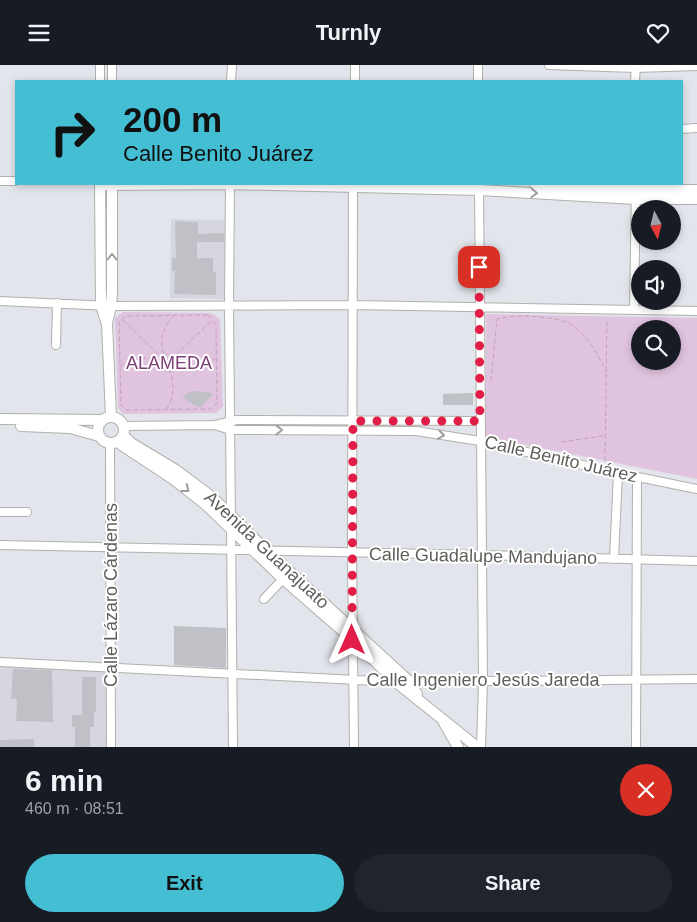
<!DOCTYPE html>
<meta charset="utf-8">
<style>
:root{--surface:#171b24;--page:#20242c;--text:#f1f3f6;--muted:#9ea1a6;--accent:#43bed2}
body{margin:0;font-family:Helvetica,sans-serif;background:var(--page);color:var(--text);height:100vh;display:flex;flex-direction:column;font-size:19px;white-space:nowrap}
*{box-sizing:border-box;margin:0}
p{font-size:16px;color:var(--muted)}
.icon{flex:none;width:28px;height:28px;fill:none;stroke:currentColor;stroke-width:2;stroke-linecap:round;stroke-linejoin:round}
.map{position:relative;height:682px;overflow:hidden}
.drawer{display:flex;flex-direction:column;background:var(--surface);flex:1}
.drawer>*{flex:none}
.top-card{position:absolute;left:15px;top:15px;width:668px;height:105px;border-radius:0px;box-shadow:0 2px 8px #0003;background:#43bed2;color:#111;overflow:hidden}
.needle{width:32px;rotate:173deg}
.controls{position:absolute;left:631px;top:135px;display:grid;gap:10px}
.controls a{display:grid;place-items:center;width:50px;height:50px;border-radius:50%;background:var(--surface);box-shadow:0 2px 8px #0003;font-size:25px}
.pin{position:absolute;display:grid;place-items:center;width:42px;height:42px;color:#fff;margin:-21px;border-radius:10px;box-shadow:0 2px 8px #0006}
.me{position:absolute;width:55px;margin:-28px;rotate:0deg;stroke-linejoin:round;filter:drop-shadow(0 0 4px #0008)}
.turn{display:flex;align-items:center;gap:18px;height:105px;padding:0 25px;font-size:22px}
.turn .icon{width:65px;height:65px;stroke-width:2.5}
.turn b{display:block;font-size:35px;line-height:42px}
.round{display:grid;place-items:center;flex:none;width:52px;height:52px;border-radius:26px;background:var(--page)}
.overview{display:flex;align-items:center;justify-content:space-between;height:85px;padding:0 25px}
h1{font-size:30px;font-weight:700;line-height:38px}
.action{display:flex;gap:10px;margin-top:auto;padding:10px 25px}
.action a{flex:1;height:58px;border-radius:30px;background:var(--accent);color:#111;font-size:20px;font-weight:700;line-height:58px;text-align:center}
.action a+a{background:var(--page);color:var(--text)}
header{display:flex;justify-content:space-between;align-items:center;height:65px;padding:0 25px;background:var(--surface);font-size:22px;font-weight:700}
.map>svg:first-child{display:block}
.education{fill:#d5d6df}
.green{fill:#e0c3df;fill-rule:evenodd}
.building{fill:#c0c1c7}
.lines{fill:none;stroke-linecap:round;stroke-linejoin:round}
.minor-casing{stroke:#b2b0ac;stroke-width:10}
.tertiary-casing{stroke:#b2b0ac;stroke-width:12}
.path{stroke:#c6a1b9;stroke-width:1;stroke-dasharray:5 2.5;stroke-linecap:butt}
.minor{stroke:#fff;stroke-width:8}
.tertiary{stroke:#fff;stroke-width:10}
.oneway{stroke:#a19f9d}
.route{stroke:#e11d48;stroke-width:9;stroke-dasharray:0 16.2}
.labels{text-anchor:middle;stroke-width:4;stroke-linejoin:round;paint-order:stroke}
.park-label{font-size:18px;fill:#7d3f76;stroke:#fff}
.street-label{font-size:18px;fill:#625f5b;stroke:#fff}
</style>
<header><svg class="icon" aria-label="menu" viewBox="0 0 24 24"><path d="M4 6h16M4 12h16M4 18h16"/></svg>Turnly<svg class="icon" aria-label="heart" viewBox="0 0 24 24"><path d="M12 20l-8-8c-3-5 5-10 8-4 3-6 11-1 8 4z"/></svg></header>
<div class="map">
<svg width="697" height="682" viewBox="0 0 697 682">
<rect width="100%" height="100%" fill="#e3e5ec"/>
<path class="education" d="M171,154l54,1 -1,79 -54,-1z
M0,601l107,5 1,76h-108z"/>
<path class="green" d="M123,247l89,1 8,6 3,88 -7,6 -93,1 -5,-6 -3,-90z
M486,249l211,4v161l-211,-42zM640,264h32v32h-32z"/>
<path class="building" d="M175,156l23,1v12l26,-1v9h-27v16h16v14h3v23l-42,-1 1,-23h-3v-13h4z
M191,326l16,1 6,2 -12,13h-4l-15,-10z
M473,328v12h-30v-11z
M174,561l52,2v40l-52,-3z
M13,604l39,1 1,52 -37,-1 1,-22h-6z
M82,612h14v35h-2v15h-4v20h-15v-20h-3v-12h10z
M34,674v8h-34v-7z"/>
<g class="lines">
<g class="minor-casing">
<path id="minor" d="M100,0v16
M112,0v16
M478,0v16
M549,0l86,3 62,-2
M231,16l1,-16
M355,16v-16
M635,16l1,-16
M681,64l16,-1
M0,116h16
M230,119l-1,121 4,442
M353,119l-1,369 2,194
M479,119l4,498 -2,65
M0,236l111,5 242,-1 344,6
M634,245l2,-126
M56,280l1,-42
M215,360l15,5h8l178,1 64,10 124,29 93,19
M123,361l92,-1 22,-5 243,1
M110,379l1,303
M0,447h27
M0,480l480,10 217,6
M614,494l4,-86
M264,534l19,-20
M0,597l396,20 301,-3
M636,682l1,-270"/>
</g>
<g class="tertiary-casing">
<path id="tertiary" d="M100,119l1,121 5,17
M535,119l101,6h61
M100,120l130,-1 249,6 157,9h61
M98 365a13 13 0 1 1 26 0a13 13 0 1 1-26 0Z
M111,352l-4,-94 4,-17 1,-14v-108
M0,354l103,1
M21,361l49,2 29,8
M123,370l8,8 45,27 36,27 55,54 143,131 7,12
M117,377l56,37 32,25 78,75 70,61 43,42 81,65
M444,658l14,24"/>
</g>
<path class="path" d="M208,250l8,10 1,78 -6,6 -85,1 -5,-5 -2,-83 7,-6z
M123,255l38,37
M160 298a9 9 0 1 1 18 0a9 9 0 1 1-18 0Z
M164,289c-6,-14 0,-27 9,-38
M175,291l36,-35
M120,301c11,-7 26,-11 39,-5
M177,304l19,-1 19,-9
M491,316l6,-62c11,-3 20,-3 31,-3 13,1 26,2 38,6 17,7 34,34 40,50
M166,344c8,-10 8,-24 5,-36
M561,377l43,-6
M605,396l2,-143"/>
<use href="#minor" class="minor"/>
<use href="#tertiary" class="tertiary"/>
</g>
<defs><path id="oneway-chevron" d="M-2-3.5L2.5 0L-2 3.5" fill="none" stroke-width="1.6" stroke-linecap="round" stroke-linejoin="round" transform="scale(1.25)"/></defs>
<g class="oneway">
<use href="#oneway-chevron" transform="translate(534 128) rotate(3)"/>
<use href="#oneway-chevron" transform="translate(112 192) rotate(-90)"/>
<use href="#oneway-chevron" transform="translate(279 365)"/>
<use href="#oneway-chevron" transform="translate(441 370) rotate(8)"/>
<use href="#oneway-chevron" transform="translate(186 424) rotate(38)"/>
</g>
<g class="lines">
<path class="route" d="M352,575l1,-219h127l-1,-154"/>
</g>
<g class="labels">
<g class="park-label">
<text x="169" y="304">ALAMEDA</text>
</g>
<g class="street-label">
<text transform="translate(561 394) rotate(13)" y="6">Calle Benito Juárez</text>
<text transform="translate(267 485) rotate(43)" y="6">Avenida Guanajuato</text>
<text transform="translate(483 491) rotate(1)" y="6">Calle Guadalupe Mandujano</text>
<text transform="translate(111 530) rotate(-90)" y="6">Calle Lázaro Cárdenas</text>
<text x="483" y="621">Calle Ingeniero Jesús Jareda</text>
</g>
</g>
</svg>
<div class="controls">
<a><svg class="needle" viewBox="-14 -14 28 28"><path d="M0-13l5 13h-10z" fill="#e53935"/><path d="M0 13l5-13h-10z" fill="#9ea1a6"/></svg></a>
<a><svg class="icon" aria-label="sound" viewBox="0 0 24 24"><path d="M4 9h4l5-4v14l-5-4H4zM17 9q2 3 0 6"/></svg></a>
<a><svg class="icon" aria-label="search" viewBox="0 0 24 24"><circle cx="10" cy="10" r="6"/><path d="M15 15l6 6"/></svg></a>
</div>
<div class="pin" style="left:479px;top:202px;background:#d93025"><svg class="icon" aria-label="arrive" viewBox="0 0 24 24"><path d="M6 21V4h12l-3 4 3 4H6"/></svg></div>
<svg class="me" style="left:352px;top:575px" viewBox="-20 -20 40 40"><path d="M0-17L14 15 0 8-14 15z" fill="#e11d48" stroke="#fff" stroke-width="4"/></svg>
<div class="top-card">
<div class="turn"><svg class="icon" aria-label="right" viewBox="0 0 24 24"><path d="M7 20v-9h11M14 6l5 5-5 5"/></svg><div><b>200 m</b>Calle Benito Juárez</div></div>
</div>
</div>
<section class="drawer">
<div class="overview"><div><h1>6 min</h1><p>460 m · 08:51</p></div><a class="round" style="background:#d93025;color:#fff"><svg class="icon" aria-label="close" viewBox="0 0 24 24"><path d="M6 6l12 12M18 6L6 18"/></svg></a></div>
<div class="action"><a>Exit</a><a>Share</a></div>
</section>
